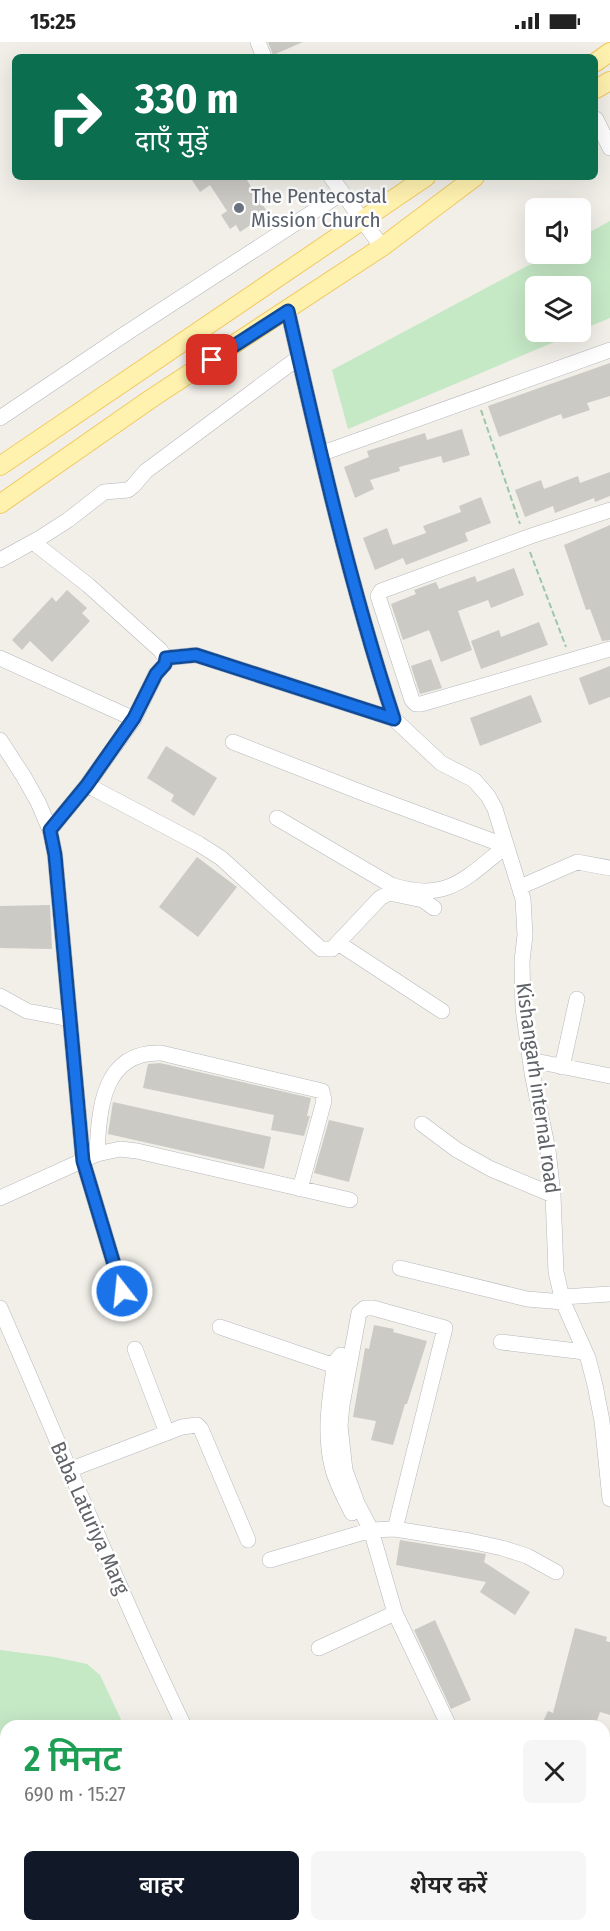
<!DOCTYPE html>
<html lang="hi">
<meta charset="utf-8">
<style>
:root{--surface:#fff;--page:#f6f6f6;--text:#222;--muted:#767676;--accent:#111827}
body{margin:0;font-family:"Fira Sans Condensed","Noto Sans Devanagari",sans-serif;background:var(--page);color:var(--text);height:100vh;display:flex;flex-direction:column;font-size:22px;white-space:nowrap}
*{box-sizing:border-box;margin:0}
p{font-size:20px;color:var(--muted)}
.icon{flex:none;width:33px;height:33px;fill:none;stroke:currentColor;stroke-width:2;stroke-linecap:round;stroke-linejoin:round}
.map{position:relative;flex:1;overflow:hidden}
.side{position:absolute;left:0px;top:1678px;width:610px;height:212px;display:flex;flex-direction:column;background:var(--surface);border-radius:18px 18px 0 0;box-shadow:0 6px 24px #0002}
.side>*{flex:none}
.hud{position:absolute;left:12px;top:12px;width:586px;height:126px;border-radius:9px;box-shadow:0 6px 24px #0002;background:#0b6e4f;color:#fff;overflow:hidden}
.buttons{position:absolute;left:525px;top:156px;display:grid;gap:12px}
.buttons a{display:grid;place-items:center;width:66px;height:66px;border-radius:9px;background:var(--surface);box-shadow:0 6px 24px #0002;font-size:30px}
.pin{position:absolute;display:grid;place-items:center;width:51px;height:51px;color:#fff;margin:-26px;border-radius:12px;box-shadow:0 3px 9px #0006}
.me{position:absolute;width:66px;margin:-33px;rotate:344deg;stroke-linejoin:round;filter:drop-shadow(0 0 4px #0008)}
.turn{display:flex;align-items:center;gap:21px;height:126px;padding:0 24px;font-size:27px}
.turn .icon{width:78px;height:78px;stroke-width:2.5}
.turn b{display:block;font-size:42px;line-height:51px}
.round{display:grid;place-items:center;flex:none;width:63px;height:63px;border-radius:9px;background:var(--page)}
.head{display:flex;align-items:center;justify-content:space-between;height:102px;padding:0 24px}
h1{font-size:36px;font-weight:600;line-height:45px;color:#1e9e55}
.action{display:flex;gap:12px;margin-top:auto;padding:12px 24px}
.action a{flex:1;height:69px;border-radius:9px;background:var(--accent);color:#fff;font-size:24px;font-weight:600;line-height:69px;text-align:center}
.action a+a{background:var(--page);color:var(--text)}
.status{display:flex;justify-content:space-between;align-items:center;height:42px;padding:0 30px;background:var(--surface);direction:ltr}
.status svg{height:16px;fill:currentColor}
.map>svg:first-child{display:block}
.green{fill:#c5e8c5}
.building{fill:#cccac5}
.lines{fill:none;stroke-linecap:round;stroke-linejoin:round}
.minor-casing{stroke:#b5b8bc;stroke-width:16}
.major-casing{stroke:#f2c960;stroke-width:20}
.path{stroke:#9cc7a9;stroke-width:2;stroke-dasharray:6 3;stroke-linecap:butt}
.minor{stroke:#fff;stroke-width:15}
.major{stroke:#fff2af;stroke-width:18}
.route-casing{stroke:#114b97;stroke-width:15}
.route{stroke:#1a73e8;stroke-width:10}
.worship-dot{fill:#6b7280;stroke:#fff;stroke-width:2}
.labels{text-anchor:middle;stroke-width:5;stroke-linejoin:round;paint-order:stroke}
.worship-label{font-size:21px;fill:#5b616d;stroke:#fff;text-anchor:start}
.street-label{font-size:21px;fill:#5f6368;stroke:#fff}
</style>
<div class="status"><b>15:25</b><svg viewBox="0 0 49 12"><path d="M0 12V9h3v3zM5 12V6h3v6zM10 12V3h3v9zM15 12V0h3v12zM26 1h20v11H26zM47 4h2v5h-2z"/></svg></div>
<div class="map">
<svg width="610" height="1889" viewBox="0 0 610 1889">
<rect width="100%" height="100%" fill="#f1efe8"/>
<path class="green" d="M610,179v97l-29,12 -1,-44h-44v46h42l-230,97 -16,-59 218,-116h30l1,-17z
M0,1608l54,7 33,7 13,11 24,51h-118v200h210l3,5h-219z"/>
<path class="building" d="M268,0h35l-30,13z
M190,135h55l23,36 -28,19 -4,-7 -6,4 -9,-14 6,-4 -17,-26 -10,7z
M610,321v33l-23,7 3,7 -27,9 -2,-5 -62,23 -11,-31z
M462,387l8,26 -27,8 -2,-7 -42,11 1,4 -30,9 4,9 -19,9 -11,-31 25,-10 -2,-6 58,-18 2,7z
M610,430v24l-15,6 -1,-4 -39,15 -2,-7 -28,11 -10,-27 26,-10 3,9 34,-13 2,7z
M481,455l10,26 -26,10 3,8 -62,24 -3,-7 -28,12 -12,-32 24,-10 6,17 33,-12 -3,-7 38,-14 -2,-6z
M610,483v115l-8,1 -12,-32 -4,1 -22,-65z
M514,526l10,27 -33,13 -3,-8 -30,11 14,39 -31,12 -12,-32 -26,10 -12,-36 25,-10 -2,-4 22,-8 3,7 36,-13 2,6z
M67,548l20,18 -5,5 8,8 -38,41 -22,-21 -8,9 -10,-10 40,-43 4,5z
M539,580l9,23 -67,24 -10,-28 28,-11 2,7z
M431,617l11,29 -22,6 -9,-28z
M610,624v31l-21,8 -10,-27z
M531,653l11,27 -62,24 -10,-28z
M166,704l51,32 -23,38 -23,-15 3,-6 -27,-17z
M197,815l40,30 -39,50 -39,-30z
M50,863l2,44 -52,-1v-42z
M160,1021l151,35 -4,18h3l-6,20 -33,-6 3,-15 -131,-27 5,-24z
M113,1060l158,35 -7,32 -156,-35z
M329,1078l35,8 -15,54 -35,-9z
M374,1283l20,4 -1,3 34,9 -20,63h-2l-12,41 -22,-5 5,-19 -23,-4 12,-69 4,1z
M400,1498l86,14 -2,8 46,30 -15,23 -35,-23 6,-10 -90,-17z
M435,1578l36,80 -20,9 -37,-79z
M575,1586l32,9 -1,4 4,1v73l-10,-3 -5,14h-54l7,-15 5,2z"/>
<g class="lines">
<g class="minor-casing">
<path id="minor" d="M258,0l6,15
M596,77l14,29
M331,135l51,70
M288,269c31,137 62,274 106,408
M0,376l125,-84 217,-141
M320,412l290,-104
M610,468l-79,26 -150,55 -3,5 34,104 4,4h5l189,-55
M33,500l55,43 72,65 6,8
M0,518l40,-22 28,-18 36,-28 24,-2 5,-4 13,-15 152,-113
M0,616l134,61
M166,616l30,-3 198,64 47,44 33,17 14,16 7,13 28,90 2,36 -3,26 1,47 9,65 16,77 5,45 3,77 7,30 25,56 7,27 7,36 8,78
M0,698l24,37 14,25 12,28 5,25 28,306 39,130
M233,700l135,53 138,51
M87,743l112,59 22,14 100,91h11l48,-51 9,-5 34,7 11,8
M277,776l114,67c56,18 75,-7 115,-39
M50,788l37,-45 47,-66 22,-45 9,-10 1,-6
M520,845l57,-25 33,6
M338,901l104,68
M0,954l27,15 43,8
M530,1018l80,16
M562,1025l15,-68
M422,1082l35,26 34,19 62,26
M97,1112c2,-44 5,-103 64,-101l161,38 2,10 -24,88
M0,1156l97,-44 23,-5 17,2 213,49
M400,1226l127,31 36,3
M562,1255l48,-3
M0,1266c61,139 118,281 184,418
M220,1285l109,37 6,-2 6,-7
M501,1300l84,10
M135,1307l32,84
M335,1320c-5,35 -12,72 -2,108 4,14 12,29 19,43
M69,1428l113,-43 15,-2 4,4 47,111
M395,1487l50,-201 -72,-20h-8l-6,5 -17,92 -2,21 5,44 12,33 14,27 24,83 54,113
M270,1518l101,-30 24,-1 75,12 32,7 25,8 29,16
M319,1606l76,-35
M604,1749h6
M287,1884l17,5"/>
</g>
<g class="major-casing">
<path id="major" d="M596,20l14,-10
M596,47l14,-8
M0,424l426,-289
M0,462l152,-106 230,-151 93,-70"/>
</g>
<path class="path" d="M481,368l39,114
M530,510l36,95"/>
<use href="#minor" class="minor"/>
<use href="#major" class="major"/>
</g>
<g class="lines">
<g class="route-casing">
<path id="route" d="M122,1249l-39,-130 -28,-306 -5,-25 37,-45 47,-67 22,-44 9,-10 1,-6 30,-3 198,64c-44,-134 -75,-271 -106,-408l-76,49"/>
</g>
<use href="#route" class="route"/>
</g>
<circle class="worship-dot" cx="239" cy="166" r="6"/>
<g class="labels">
<g class="worship-label">
<text x="251" y="161">The Pentecostal<tspan x="251" dy="24">Mission Church</tspan></text>
</g>
<g class="street-label">
<text transform="translate(538 1046) rotate(82)" y="7">Kishangarh internal road</text>
<text transform="translate(90 1476) rotate(66)" y="7">Baba Laturiya Marg</text>
</g>
</g>
</svg>
<div class="buttons">
<a><svg class="icon" aria-label="sound" viewBox="0 0 24 24"><path d="M4 9h4l5-4v14l-5-4H4zM17 9q2 3 0 6"/></svg></a>
<a><svg class="icon" aria-label="layers" viewBox="0 0 24 24"><path d="M12 4l9 5-9 5-9-5zM3 14l9 5 9-5"/></svg></a>
</div>
<div class="pin" style="left:212px;top:318px;background:#d93025"><svg class="icon" aria-label="arrive" viewBox="0 0 24 24"><path d="M6 21V4h12l-3 4 3 4H6"/></svg></div>
<svg class="me" style="left:122px;top:1249px" viewBox="-20 -20 40 40"><circle r="17" fill="#1a73e8" stroke="#fff" stroke-width="3"/><path d="M0-11L8 9 0 5-8 9z" fill="#fff"/></svg>
<div class="hud">
<div class="turn"><svg class="icon" aria-label="right" viewBox="0 0 24 24"><path d="M7 20v-9h11M14 6l5 5-5 5"/></svg><div><b>330 m</b>दाएँ मुड़ें</div></div>
</div>
<section class="side">
<div class="head"><div><h1>2 मिनट</h1><p>690 m · 15:27</p></div><a class="round"><svg class="icon" aria-label="close" viewBox="0 0 24 24"><path d="M6 6l12 12M18 6L6 18"/></svg></a></div>
<div class="action"><a>बाहर</a><a>शेयर करें</a></div>
</section>
</div>
